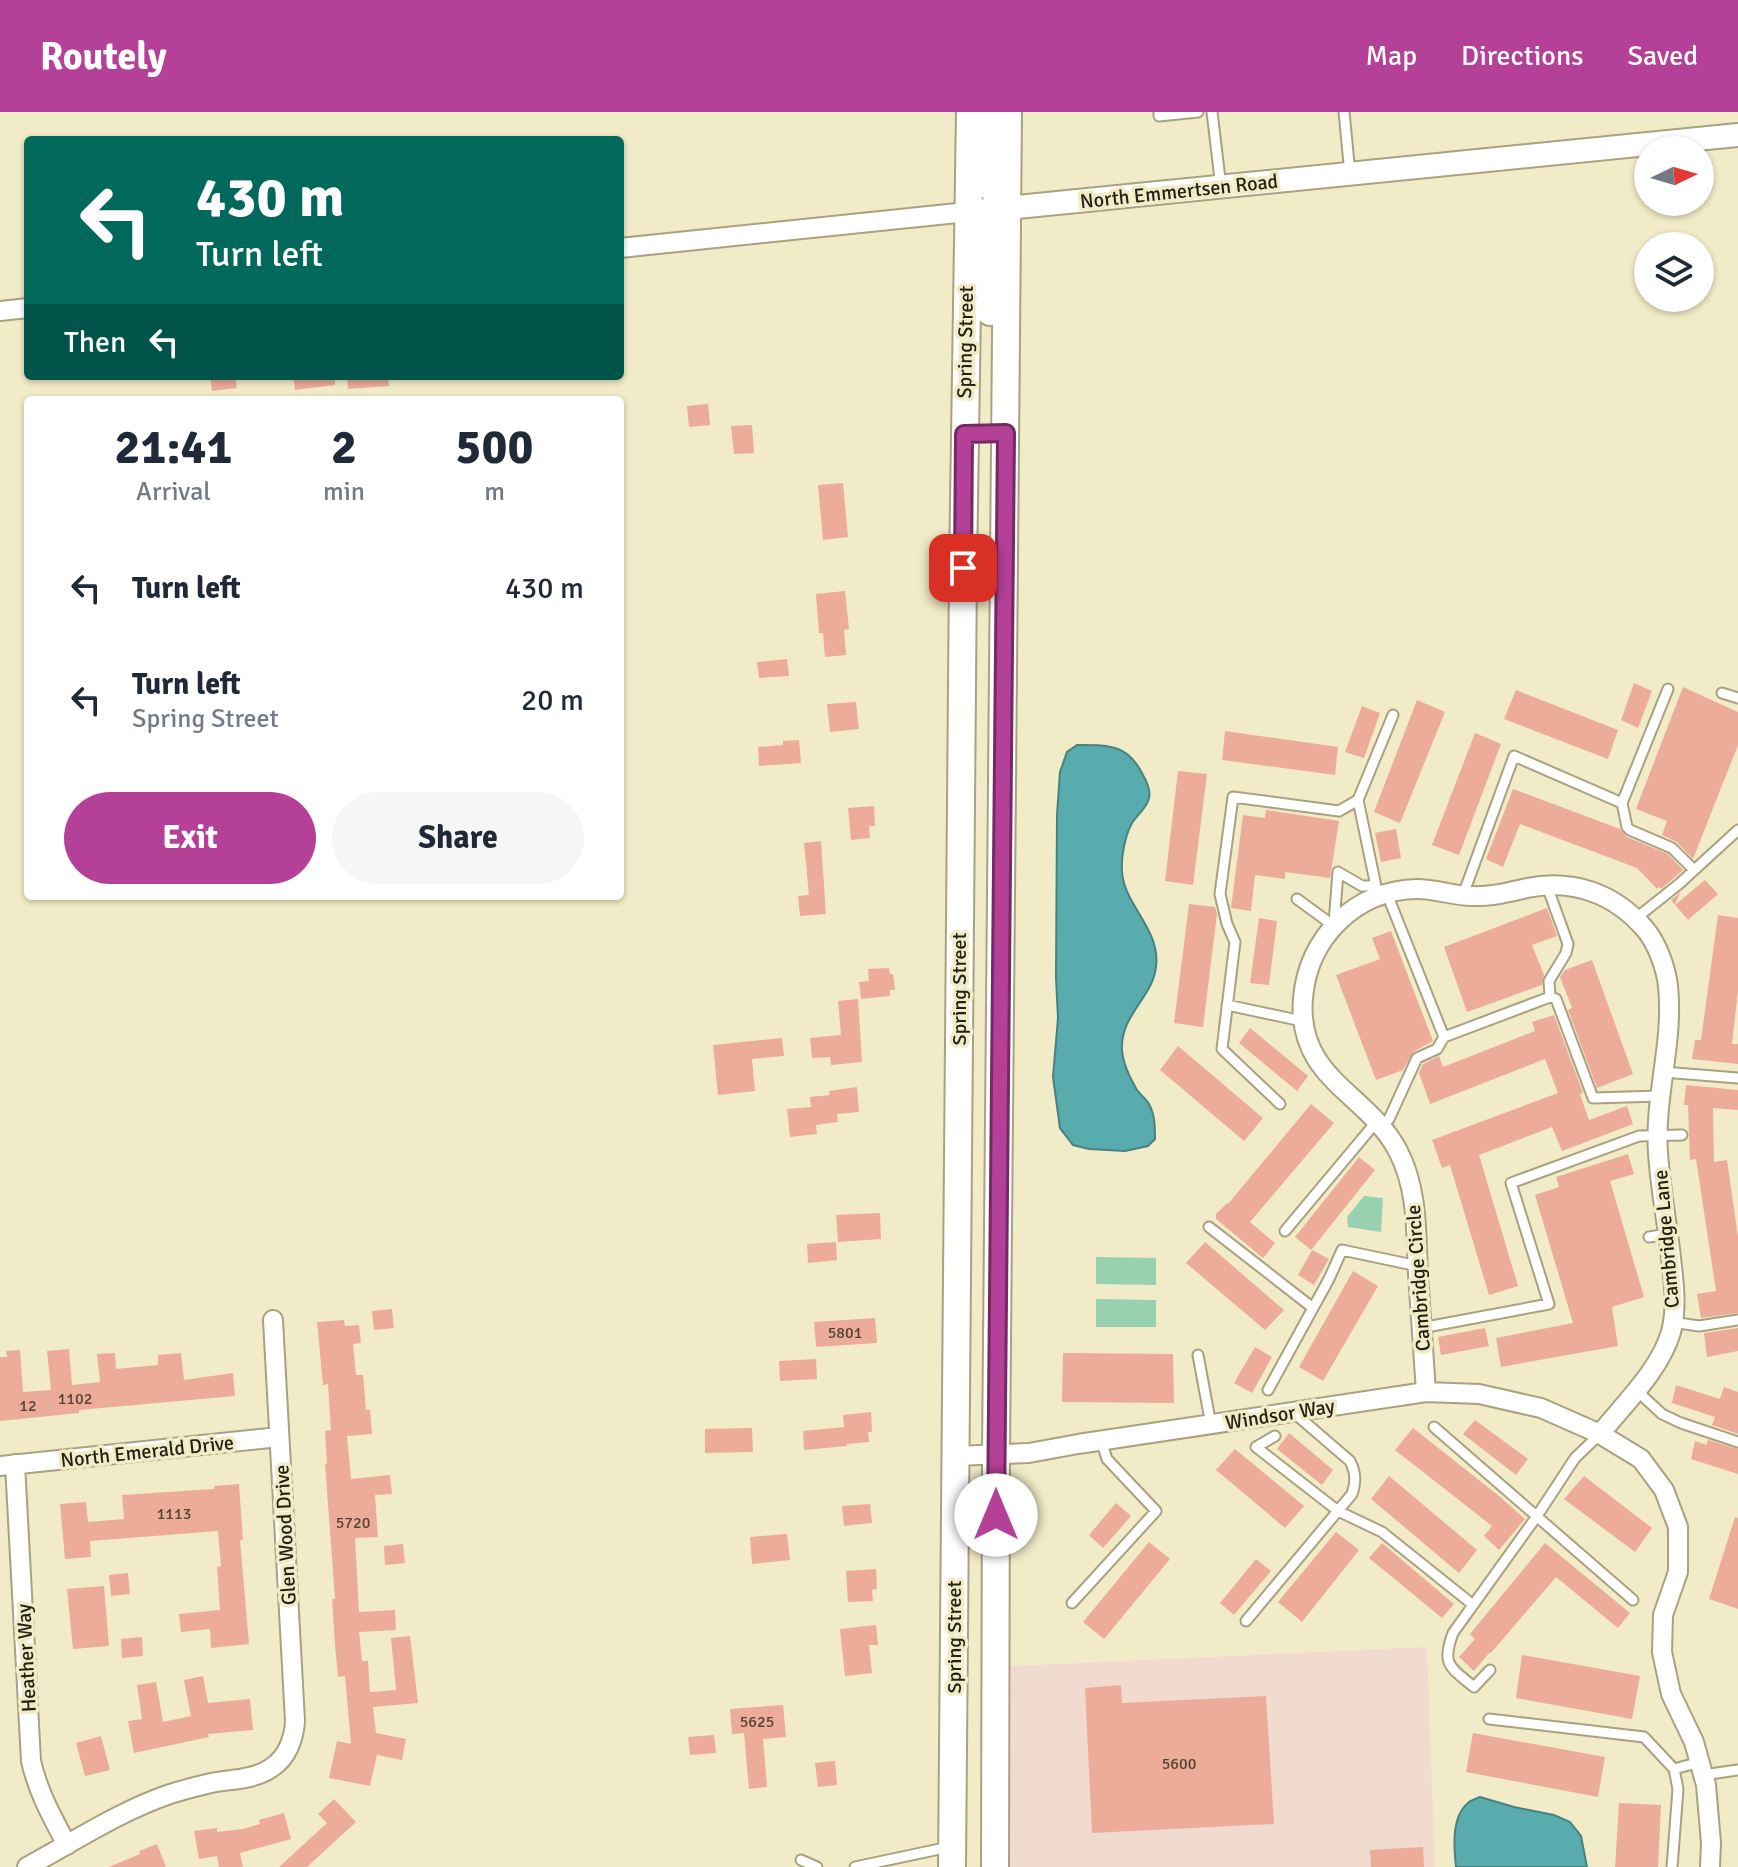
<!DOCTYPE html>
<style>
:root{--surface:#fff;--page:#f6f6f7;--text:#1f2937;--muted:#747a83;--accent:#b54098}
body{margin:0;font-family:Signika,sans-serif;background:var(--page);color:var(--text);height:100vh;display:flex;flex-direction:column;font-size:30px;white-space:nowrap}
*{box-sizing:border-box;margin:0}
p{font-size:26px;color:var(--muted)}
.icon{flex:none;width:44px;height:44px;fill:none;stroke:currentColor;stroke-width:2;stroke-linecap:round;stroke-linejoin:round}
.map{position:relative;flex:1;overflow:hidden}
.drawer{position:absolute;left:24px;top:284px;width:600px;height:504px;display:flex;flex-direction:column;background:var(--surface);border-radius:8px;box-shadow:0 2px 6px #0004}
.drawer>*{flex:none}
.top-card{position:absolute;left:24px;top:24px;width:600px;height:244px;border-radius:8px;box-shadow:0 2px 6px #0004;background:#00695c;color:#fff;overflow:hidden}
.needle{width:52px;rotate:85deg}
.buttons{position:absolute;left:1634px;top:24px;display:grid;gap:16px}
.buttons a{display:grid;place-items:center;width:80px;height:80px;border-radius:50%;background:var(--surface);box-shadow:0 2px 6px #0004;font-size:40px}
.pin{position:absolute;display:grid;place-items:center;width:68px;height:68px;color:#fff;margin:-34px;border-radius:16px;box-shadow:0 4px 12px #0006}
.me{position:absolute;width:88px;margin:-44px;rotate:0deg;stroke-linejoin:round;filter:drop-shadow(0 0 6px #0008)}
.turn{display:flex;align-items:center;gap:28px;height:168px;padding:0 40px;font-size:36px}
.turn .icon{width:104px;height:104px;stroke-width:2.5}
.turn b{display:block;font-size:56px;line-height:68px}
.then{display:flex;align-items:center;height:76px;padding:0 40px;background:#0003;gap:16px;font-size:30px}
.eta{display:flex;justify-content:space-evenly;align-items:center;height:136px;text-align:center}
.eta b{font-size:48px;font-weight:700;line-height:56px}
.action{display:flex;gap:16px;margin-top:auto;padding:16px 40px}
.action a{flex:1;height:92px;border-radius:48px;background:var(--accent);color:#fff;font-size:32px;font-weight:700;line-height:92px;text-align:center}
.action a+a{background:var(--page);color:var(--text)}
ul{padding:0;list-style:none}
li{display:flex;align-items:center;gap:24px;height:112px;padding:0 40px}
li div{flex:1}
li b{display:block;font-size:30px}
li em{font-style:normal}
header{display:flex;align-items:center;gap:48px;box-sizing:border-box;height:112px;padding:0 40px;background:var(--accent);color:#fff}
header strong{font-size:38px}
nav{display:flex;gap:44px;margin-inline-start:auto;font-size:28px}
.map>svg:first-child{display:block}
.commercial{fill:#f1dbcf}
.green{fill:#98d1b0}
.water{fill:#58acae;stroke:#488280;stroke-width:2}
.building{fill:#ecac99}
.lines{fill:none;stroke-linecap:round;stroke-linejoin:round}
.service-casing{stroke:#a8a280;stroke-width:13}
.minor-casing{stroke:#a8a280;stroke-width:22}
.tertiary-casing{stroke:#a8a280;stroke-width:26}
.secondary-casing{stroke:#a8a280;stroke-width:30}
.service{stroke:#fff;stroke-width:9}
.minor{stroke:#fff;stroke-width:18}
.tertiary{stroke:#fff;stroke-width:22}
.secondary{stroke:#fff;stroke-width:26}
.route-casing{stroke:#762a63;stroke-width:20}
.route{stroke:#b54098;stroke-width:14}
.labels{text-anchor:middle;stroke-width:7;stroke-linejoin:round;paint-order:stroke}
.number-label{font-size:16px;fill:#554434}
.street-label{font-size:20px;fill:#232113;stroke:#f2ebc7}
</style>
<header>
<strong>Routely</strong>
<nav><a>Map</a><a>Directions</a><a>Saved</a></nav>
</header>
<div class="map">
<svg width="1738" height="1755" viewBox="0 0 1738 1755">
<rect width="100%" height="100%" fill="#f2ebc7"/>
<path class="commercial" d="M1427,1535l8,220h-440v-200z"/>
<path class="green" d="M1364,1084l19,2 -2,34 -33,-5 -1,-10z
M1096,1145l60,1v27l-60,-1z
M1096,1187l60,1v27h-60z"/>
<path class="water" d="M1077,633c32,0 51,-1 66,30 4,7 8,15 6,23 -2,10 -12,17 -17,25 -7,13 -11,33 -10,48 1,33 39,58 34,96 -3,30 -36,48 -34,83 1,14 8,28 15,40 4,5 9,9 12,14 6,11 6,23 6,35l-7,7 -23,5 -36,-2 -16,-4 -13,-17 -7,-51 5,-59 -2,-40 1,-163 3,-43 7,-20z
M1480,1685l34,10 40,8 16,7 11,14 6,31h-131c-2,-19 -5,-50 12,-64 3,-3 8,-4 12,-6z"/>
<path class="building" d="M210,264h25l2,12 -25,3z
M293,264h42v9l-40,5z
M347,264h41l1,10 -41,3z
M708,292l2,21 -21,2 -2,-21z
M752,313l2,28 -20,1 -3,-28z
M843,371l5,54 -25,3 -5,-55z
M845,479l4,38 -5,1 2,25 -21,2 -2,-24h-4l-3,-39z
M787,547l2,17 -30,2 -2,-16z
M1634,571l18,8 -14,37 -17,-8z
M1683,575l55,25v33l-45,114 -16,-17 -15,-7 5,-14 -31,-12z
M1516,578l102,40 -10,29 -104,-40z
M1417,588l28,12 -45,111 -26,-11z
M856,590l3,27 -29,3 -3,-28z
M1362,594l18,7 -16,45 -19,-6z
M1225,619l113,16 -3,28 -113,-15z
M1475,621l26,11 -42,111 -27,-10z
M799,628l2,23 -42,3 -1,-19 25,-2v-4z
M1178,659l29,3 -14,111 -28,-4z
M1513,677l107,40 7,8 41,17 15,16 -22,19 -2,-2 -2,2 -20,-21 -117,-44 -17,43 -17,-8z
M874,694l1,20h-6l1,12 -19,2 -3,-32z
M1266,698l73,11 -9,57 -45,-6v7l-30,-4 -4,36 -20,-3 12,-93 22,3z
M1396,717l5,29 -20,4 -6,-29z
M821,729l5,73 -26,2 -2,-20 11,-1 -5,-52z
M1705,768l13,14 -30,26 -17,-20 9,-7 -5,12z
M1189,792l26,3 2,7 -14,113 -29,-4z
M1547,796l10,28 -25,9 12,30 -2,10 -75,27 -23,-65z
M1718,803l20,3v73l-6,53h6v20l-46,-5 3,-19h6z
M1259,806l18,3 -8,64 -19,-2z
M1391,819l42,110 -20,11 -10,18 -27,10 -40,-105 44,-16 -8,-21z
M1592,848l41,114 -36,14 -29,-78 4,-2 -12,-31 5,-7z
M889,856l1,6h3l2,16h-5v6l-29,3 -2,-17 10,-1 -1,-12z
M858,887l4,63 -31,3 -1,-8 -18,1 -2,-20 31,-3 -3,-34z
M1554,903l29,78 -3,1 9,26 38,-14 6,18 -71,27 -10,-24 -73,28 39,131 -29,9 -39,-130 -8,3 -10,-28 126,-47 -13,-34 -115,45 -11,-31 4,-9 16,-8 4,11 92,-36 -3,-9z
M1250,916l58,48 -11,15 -58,-48z
M782,926l2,18 -32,3 3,32 -37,4 -5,-50z
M1178,934l85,72 -19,23 -84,-71z
M1686,973l52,5v20l-25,-2 1,54 13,-2 11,77v76l-37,5 -4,-24 19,-3 -20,-132 -6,1 -2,-55h-4z
M857,975l2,25 -22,2 1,8 -22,3 1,9 -27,3 -3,-28 24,-2 -1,-10 20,-2 -1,-4z
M1311,992l23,19 -84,99 25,21 -12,15 -47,-39v-5l11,-11 1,1z
M1628,1042l6,20 -24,7 34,116 -32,10 6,39 -117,21 -5,-29 77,-15 -38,-128 24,-8 -3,-10z
M1359,1045l16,13 -64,80 -16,-13z
M880,1101l1,26 -43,3 -2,-27z
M836,1130l1,18 -29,3 -1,-19z
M1205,1130l79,68 -19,20 -79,-67z
M1312,1138l17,9 -15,26 -16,-10z
M1353,1159l25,15 -55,95 -24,-14z
M392,1197l2,19 -20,2 -2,-19z
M875,1206l2,25 -61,4 -2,-25z
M344,1208l1,6 14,-1 2,18 -8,1 3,31h7l3,35h4l2,24 -25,2 4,43 39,-4 2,19 -17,1 3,42 -23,1 4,74 36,-2 1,20 -37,2 3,29h6l2,31 26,-2 -5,-52 19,-2 8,67 -45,4 3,26 30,6 -4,21 -25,-5 -7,31 -41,-8 8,-37 14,3 -6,-68 -7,1 -3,-32 -3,-46h3l-10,-135h2l-2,-33 6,-1 -3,-46 -5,1 -6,-63z
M1485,1216l4,18 -48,9 -3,-18z
M1738,1216v23l-31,6 -3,-24z
M1255,1235l17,10 -20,36 -18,-10z
M69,1237l3,36 28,-3 -3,-28 18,-1 1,16 42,-4v-10l23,-2 3,27 49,-7 2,23 -156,14v3l-79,8v-64h7l-1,-6 14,-1 3,42 28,-2 -4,-39z
M1063,1241l110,1 1,49 -112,-1z
M816,1247l1,20 -37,2 -1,-20z
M1676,1273l44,14 4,-12 14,5v42l-26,-9 3,-8 -43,-14z
M871,1300l1,20h-4l1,10 -22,2v2l-43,4 -1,-19 41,-4 -1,-12z
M1475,1308l53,39 -12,16 -53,-41z
M752,1316l1,24 -48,1v-24z
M1413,1316l86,68 26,23 -26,31 -15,-14 8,-10 -97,-76z
M1289,1321l44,37 -11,15 -45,-36z
M1708,1328l30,9v25l-47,-15 4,-18 11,4z
M1235,1337l69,57 -19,22 -69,-58z
M1389,1364l88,74 -18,23 -88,-74z
M1584,1364l68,52 -17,24 -71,-53z
M239,1372l4,56h-3l9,104 -38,4 -1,-19 -29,3 -2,-18 41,-4 -3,-43 4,-1 -3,-35 -128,10 1,16 -26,2 -5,-55 26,-2 2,20 36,-3 -2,-24 92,-6v-3z
M1116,1391l15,13 -28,32 -14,-13z
M870,1392l2,19 -28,3 -2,-20z
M1735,1405l3,1v91l-29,-10z
M1336,1420l23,18 -57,72 -24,-20z
M787,1422l3,26 -38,4 -2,-27z
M1149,1430l21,17 -66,80 -21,-17z
M1382,1431l72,61 -12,14 -73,-60z
M1545,1431l85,70 -12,15 -62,-51 -65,76 -1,-1 -16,19 -15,-14 16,-18 -5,-5z
M403,1432l2,19 -20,2 -1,-19z
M1256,1447l15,12 -37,44 -14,-12z
M876,1457l1,20 -5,1 1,11 -25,1 -2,-31z
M128,1461l2,21 -19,2 -2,-21z
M104,1474l5,60 -36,3 -6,-60z
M876,1513l2,20h-9l3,28 -27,3 -5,-47z
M142,1525l1,19 -21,2 -1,-19z
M1522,1543l118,21 -8,43 -116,-21z
M203,1564l5,27 42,-4 3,31 -45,4 1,3 -75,16 -6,-32 14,-2 -5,-34 19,-3 7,40 28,-6 -7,-36z
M1121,1573l1,18 144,-7 8,128 -182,9 -7,-145z
M783,1593l3,32 -23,2 4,48 -18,2 -5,-56 -12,1 -2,-25z
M1473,1621l132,24 -7,40 -132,-25z
M714,1623l2,18 -26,2 -2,-18z
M101,1624l9,34 -25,6 -9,-33z
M835,1649l2,24 -19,2 -3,-24z
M334,1687l22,23 -49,45h-28l48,-44 -9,-9z
M1619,1691l42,2 -3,62h-43z
M284,1701l7,26 -51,14 3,14h-24l-2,-11 -18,3 -5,-28 23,-3v4l26,-3 17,-5 -1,-4z
M157,1732l9,23h-57l31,-13 -1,-3z
M1423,1735l1,20h-53l-1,-17z"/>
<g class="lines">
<g class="service-casing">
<path id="service" d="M1159,0v4l39,-4
M1212,0l9,75
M1344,0l6,62
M1722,581l16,5
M1622,691l5,24 3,3 42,18 22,22
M1547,774l21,58 -2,9 -17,28 1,16
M1387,782l57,143 106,-40 6,2 37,99 67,-2
M1463,783l51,-139 108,47 46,-114
M1378,784l-20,-96 35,-85
M1297,787l37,27
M1635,807l44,-35 59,-54
M1334,811l4,-51 24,14h14
M1227,893l75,16
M1663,960l75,6
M1280,992l-58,-55 13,-107 -8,-18 -7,-30 13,-97 106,14 19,-11
M1382,1016l7,-9 28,-61 20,-9 7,-12
M1209,1115l104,81
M1285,1119l92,-110
M1649,1125l19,-3
M1672,1210l27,4 39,-6
M1421,1216l128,-24 -38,-121 128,-47 43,-1
M1198,1243l13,70
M1268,1278l61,-111 13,-29 76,16
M1636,1278l26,24 19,9 57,19
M1434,1315l199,173
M1275,1324l-19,11 82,64 44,21 90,72
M1072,1491l84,-92 -49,-52 -6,-19
M1246,1509l106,-127c4,-12 4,-21 -2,-33l-57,-49
M1490,1558l-16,17c-24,-20 -33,-22 -21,-54l84,-117 38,-58 25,-24
M1489,1607l155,18 30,32 26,-7
M1703,1663l35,-5
M801,1748l16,7
M855,1755l94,-20
M1672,1755l6,-78 -4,-20"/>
</g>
<g class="minor-casing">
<path id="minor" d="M620,136l347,-36
M0,199l28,-3
M1426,1280c-3,-39 -5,-79 -8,-118 -2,-41 0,-85 -20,-123 -30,-58 -102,-72 -95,-153 5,-60 52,-108 114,-109 19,0 37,7 55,7 19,1 37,-4 55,-8 46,-9 87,5 118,41 12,14 21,39 23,57 6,56 -14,111 -10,167 2,32 8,64 12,96 3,28 8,56 1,83 -11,38 -47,72 -71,102
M955,1344l74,-3 49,-9 348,-52 53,2 62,14 59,26 41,25 23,31 14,37v45l-15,43 -1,37 9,42 23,48 12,43 5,58 -1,24
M15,1352l16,297c7,31 21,56 36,84
M0,1354l279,-29
M27,1755c46,-25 93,-56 143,-73 13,-4 28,-8 41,-11 20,-4 43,-3 60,-15 16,-10 23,-29 24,-47l-22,-401"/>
</g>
<g class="tertiary-casing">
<path id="tertiary" d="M967,100l771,-77"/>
</g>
<g class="secondary-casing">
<path id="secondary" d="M989,0l-2,70 21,26
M967,100l15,11 7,22 1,67
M952,1755l11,-1299 7,-456
M995,1755l1,-413 12,-1342"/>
</g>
<use href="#service" class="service"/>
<use href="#minor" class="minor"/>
<use href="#tertiary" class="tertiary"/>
<use href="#secondary" class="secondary"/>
</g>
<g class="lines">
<g class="route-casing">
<path id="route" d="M963,456l1,-134 42,-1 -10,1082"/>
</g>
<use href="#route" class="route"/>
</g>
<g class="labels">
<g class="number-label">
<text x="845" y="1226">5801</text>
<text x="75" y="1292">1102</text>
<text x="28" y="1299">12</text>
<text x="174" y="1407">1113</text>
<text x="353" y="1416">5720</text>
<text x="757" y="1615">5625</text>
<text x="1179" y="1657">5600</text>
</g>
<g class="street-label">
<text transform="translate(1179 79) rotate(-6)" y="7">North Emmertsen Road</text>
<text transform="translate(965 230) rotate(-89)" y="7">Spring Street</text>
<text transform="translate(959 877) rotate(-90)" y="7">Spring Street</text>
<text transform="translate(1666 1127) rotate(-95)" y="7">Cambridge Lane</text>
<text transform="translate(1418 1166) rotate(-94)" y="7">Cambridge Circle</text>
<text transform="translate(1280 1302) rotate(-9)" y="7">Windsor Way</text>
<text transform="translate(147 1339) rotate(-6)" y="7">North Emerald Drive</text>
<text transform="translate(285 1423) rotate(-93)" y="7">Glen Wood Drive</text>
<text transform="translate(954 1525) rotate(-90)" y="7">Spring Street</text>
<text transform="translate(26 1546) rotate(-93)" y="7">Heather Way</text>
</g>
</g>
</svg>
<div class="buttons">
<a><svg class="needle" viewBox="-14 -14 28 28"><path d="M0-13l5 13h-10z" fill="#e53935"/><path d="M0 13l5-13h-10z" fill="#747a83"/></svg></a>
<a><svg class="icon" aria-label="layers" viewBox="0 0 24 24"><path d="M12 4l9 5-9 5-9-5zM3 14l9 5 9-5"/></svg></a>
</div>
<div class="pin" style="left:963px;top:456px;background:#d93025"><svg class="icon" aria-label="arrive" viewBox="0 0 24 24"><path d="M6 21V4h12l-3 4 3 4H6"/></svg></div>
<svg class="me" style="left:996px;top:1403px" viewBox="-20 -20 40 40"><circle r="19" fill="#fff"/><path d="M0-13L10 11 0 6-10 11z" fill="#b54098"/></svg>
<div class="top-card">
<div class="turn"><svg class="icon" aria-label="left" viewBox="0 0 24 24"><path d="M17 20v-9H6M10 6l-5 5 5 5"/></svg><div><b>430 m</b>Turn left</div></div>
<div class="then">Then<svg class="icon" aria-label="left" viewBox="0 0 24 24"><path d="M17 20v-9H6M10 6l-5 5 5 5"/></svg></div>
</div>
<section class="drawer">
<div class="eta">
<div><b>21:41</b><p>Arrival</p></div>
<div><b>2</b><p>min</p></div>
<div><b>500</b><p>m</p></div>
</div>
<ul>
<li><svg class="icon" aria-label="left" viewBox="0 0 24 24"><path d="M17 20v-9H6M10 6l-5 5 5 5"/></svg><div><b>Turn left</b></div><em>430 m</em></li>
<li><svg class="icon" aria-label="left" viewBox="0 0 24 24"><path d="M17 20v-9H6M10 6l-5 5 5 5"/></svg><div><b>Turn left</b><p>Spring Street</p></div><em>20 m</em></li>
</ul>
<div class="action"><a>Exit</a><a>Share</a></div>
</section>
</div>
